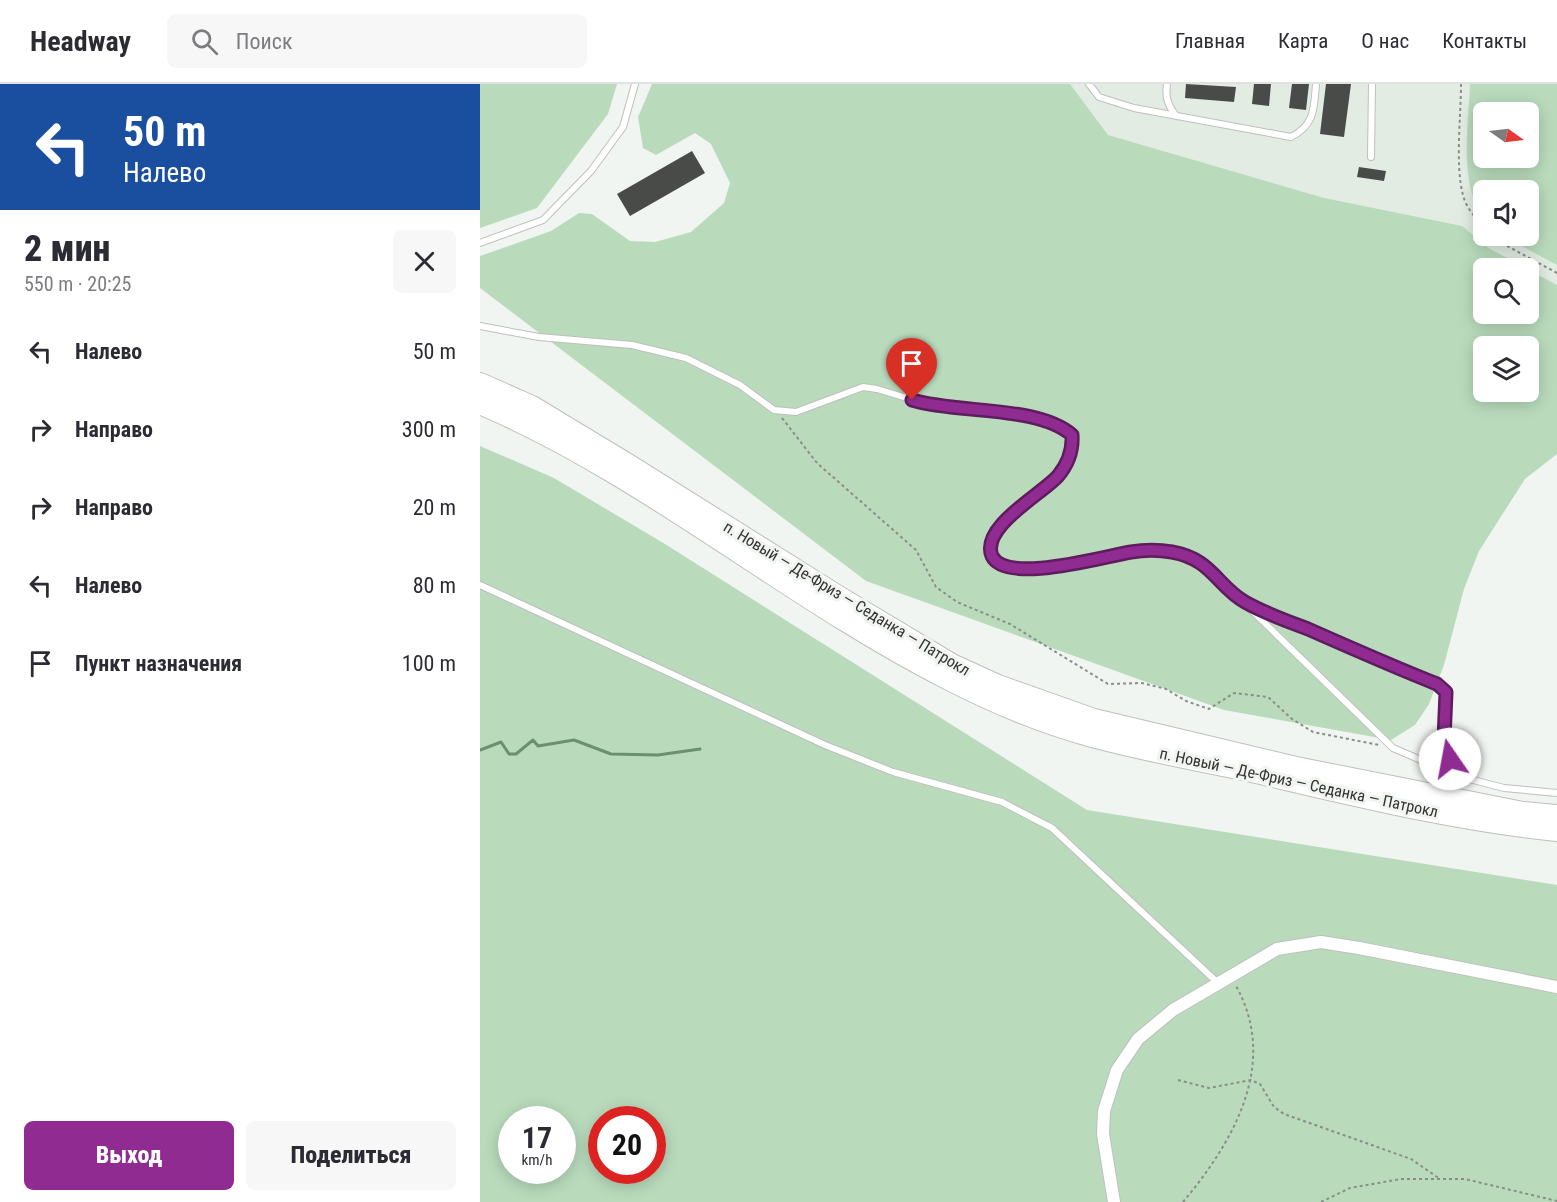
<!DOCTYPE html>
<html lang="ru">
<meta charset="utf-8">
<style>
:root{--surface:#fff;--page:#f7f7f7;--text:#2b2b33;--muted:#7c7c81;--line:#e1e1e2;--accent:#902b91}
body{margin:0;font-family:"Roboto Condensed",sans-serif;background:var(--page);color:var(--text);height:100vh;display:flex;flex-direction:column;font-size:22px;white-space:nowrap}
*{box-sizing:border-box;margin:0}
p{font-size:20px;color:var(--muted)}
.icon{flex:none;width:33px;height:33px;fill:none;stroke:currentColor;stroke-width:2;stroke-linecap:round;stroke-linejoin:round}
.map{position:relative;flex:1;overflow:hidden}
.sheet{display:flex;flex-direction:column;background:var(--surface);width:480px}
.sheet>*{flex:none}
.hud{background:#1a4fa0;color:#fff;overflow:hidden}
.needle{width:39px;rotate:104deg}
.controls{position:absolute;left:993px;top:18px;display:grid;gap:12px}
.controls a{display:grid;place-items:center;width:66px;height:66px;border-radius:9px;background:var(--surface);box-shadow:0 3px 15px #0003;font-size:30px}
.speed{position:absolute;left:18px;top:1022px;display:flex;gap:12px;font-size:30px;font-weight:700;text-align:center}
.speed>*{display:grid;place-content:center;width:78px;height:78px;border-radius:50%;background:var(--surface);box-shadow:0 3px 15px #0003;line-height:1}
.speed small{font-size:15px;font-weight:400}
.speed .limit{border:9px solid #d22;background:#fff;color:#111}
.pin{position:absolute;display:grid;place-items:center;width:51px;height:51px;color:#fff;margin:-62px -26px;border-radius:50% 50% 50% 0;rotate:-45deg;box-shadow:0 0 6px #0007}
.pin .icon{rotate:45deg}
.me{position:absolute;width:66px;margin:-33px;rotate:348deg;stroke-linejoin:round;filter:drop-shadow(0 0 4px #0008)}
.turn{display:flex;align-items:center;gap:21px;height:126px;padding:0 24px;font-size:27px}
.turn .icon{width:78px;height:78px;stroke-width:2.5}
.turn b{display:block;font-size:42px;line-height:51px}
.round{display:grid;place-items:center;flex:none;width:63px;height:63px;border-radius:9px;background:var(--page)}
.headline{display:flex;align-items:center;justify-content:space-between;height:102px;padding:0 24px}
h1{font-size:36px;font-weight:800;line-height:45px}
.button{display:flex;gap:12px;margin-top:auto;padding:12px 24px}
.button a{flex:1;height:69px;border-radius:9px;background:var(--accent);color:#fff;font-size:24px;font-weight:800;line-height:69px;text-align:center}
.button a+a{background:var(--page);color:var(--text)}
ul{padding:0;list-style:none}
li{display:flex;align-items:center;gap:18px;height:78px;padding:0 24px}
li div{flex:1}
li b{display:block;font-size:22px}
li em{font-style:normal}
header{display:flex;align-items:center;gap:36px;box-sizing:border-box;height:84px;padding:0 30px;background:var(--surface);border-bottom:2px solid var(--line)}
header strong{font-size:28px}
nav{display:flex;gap:33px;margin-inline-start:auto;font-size:21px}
.search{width:420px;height:54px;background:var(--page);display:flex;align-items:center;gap:15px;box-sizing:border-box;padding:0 21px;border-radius:9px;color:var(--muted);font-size:22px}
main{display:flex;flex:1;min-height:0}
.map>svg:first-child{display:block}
.built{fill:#e2ece3;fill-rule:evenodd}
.green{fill:#b9dbbc;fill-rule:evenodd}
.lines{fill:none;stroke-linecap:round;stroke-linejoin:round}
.stream{stroke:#6a906f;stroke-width:3}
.building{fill:#484b48}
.service-casing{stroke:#bdc0bd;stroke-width:8}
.minor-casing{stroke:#bdc0bd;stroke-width:14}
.trunk-casing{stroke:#bdc0bd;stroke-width:22}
.path{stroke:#8a8d8a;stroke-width:2;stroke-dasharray:3 3;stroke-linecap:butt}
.service{stroke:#fff;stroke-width:6}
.minor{stroke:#fff;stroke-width:12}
.trunk{stroke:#fff;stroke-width:20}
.route-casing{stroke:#5e1c5e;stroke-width:15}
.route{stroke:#902b91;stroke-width:10}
.labels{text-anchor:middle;stroke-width:6;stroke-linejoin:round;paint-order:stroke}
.street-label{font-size:16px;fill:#313231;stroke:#f1f5f1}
</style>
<header>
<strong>Headway</strong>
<div class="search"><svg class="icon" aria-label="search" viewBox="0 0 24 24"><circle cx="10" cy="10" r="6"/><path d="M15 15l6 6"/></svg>Поиск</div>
<nav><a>Главная</a><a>Карта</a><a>О нас</a><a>Контакты</a></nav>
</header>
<main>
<section class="sheet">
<div class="hud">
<div class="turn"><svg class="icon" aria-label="left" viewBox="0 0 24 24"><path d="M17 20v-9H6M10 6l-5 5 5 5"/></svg><div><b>50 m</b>Налево</div></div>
</div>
<div class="headline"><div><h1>2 мин</h1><p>550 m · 20:25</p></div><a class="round"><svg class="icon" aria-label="close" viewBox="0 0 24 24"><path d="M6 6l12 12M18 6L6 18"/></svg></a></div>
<ul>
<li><svg class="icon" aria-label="left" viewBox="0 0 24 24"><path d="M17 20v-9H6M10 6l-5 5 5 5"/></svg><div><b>Налево</b></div><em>50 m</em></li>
<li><svg class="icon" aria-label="right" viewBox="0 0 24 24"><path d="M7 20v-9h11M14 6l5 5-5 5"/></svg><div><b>Направо</b></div><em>300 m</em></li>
<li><svg class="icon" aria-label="right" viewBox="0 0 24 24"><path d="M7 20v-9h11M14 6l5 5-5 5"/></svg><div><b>Направо</b></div><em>20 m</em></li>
<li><svg class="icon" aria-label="left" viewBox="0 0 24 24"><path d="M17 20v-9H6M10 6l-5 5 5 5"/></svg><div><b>Налево</b></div><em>80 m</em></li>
<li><svg class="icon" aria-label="arrive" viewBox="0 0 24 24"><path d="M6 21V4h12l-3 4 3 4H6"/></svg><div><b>Пункт назначения</b></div><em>100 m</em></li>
</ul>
<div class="button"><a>Выход</a><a>Поделиться</a></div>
</section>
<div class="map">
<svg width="1077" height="1118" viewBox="0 0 1077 1118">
<rect width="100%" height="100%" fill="#f1f5f1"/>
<path class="built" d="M583,0h494v282l-29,-52v-46h-44l-375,-123zM1004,28h44v46h-44zM1004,106h44v46h-44z"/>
<path class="green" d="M0,0h137l-9,30 -71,94 -57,20z
M172,0h418l38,51 216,63 138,28 28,23 37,19h-43v46h44l1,-44 28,15v169l-32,25 -46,72 -15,38 -20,76 -15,39 -14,21 -24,15 -167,-30 -358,-129 -386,-293v-32l71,-25 28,-18 13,1 38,27 25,1 36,-10 33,-29 6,-20 -19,-39 -16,-11 -39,22 -13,-7 -5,-31zM1004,262h44v46h-44z
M990,0h87v181l-54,-29h25v-46h-44l-1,25c-25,-31 -14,-93 -13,-131zM1004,28h44v46h-44z
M0,362l74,32 111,66 422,266 470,75v317h-1077zM32,1035h50v51h-50zM122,1035h50v51h-50z"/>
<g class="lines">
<path class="stream" d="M0,666l21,-8 8,12h7l17,-14 5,6 36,-6 37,14 47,1 42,-6"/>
</g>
<path class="building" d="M706,0l50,3 -2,15 -49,-4z
M774,0h17l-2,22 -17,-2z
M812,0h17l-3,26 -17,-2z
M846,0h25l-7,53 -24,-3z
M212,67l13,22 -75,43 -13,-22z
M879,83l27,4 -2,10 -27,-4z"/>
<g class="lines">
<g class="service-casing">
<path id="service" d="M609,0l10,13 35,11 157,29c24,-12 23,-29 25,-53
M687,0c-2,14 1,21 9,32
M891,73l1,-73
M0,159l63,-23 48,-49 32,-44 12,-43
M0,242l59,11 93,8 54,13 54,27 34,25 22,2 67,-25 14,2 53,16 101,12 29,7 12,11c3,54 -58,61 -78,100 -3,5 -4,12 -2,18 10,35 116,0 143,-1 25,-2 43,2 67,10l191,186 65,28 46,12 53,5
M0,501l345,160 68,27 109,30 50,26 166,155
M767,519l190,81 9,8 -2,48 14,35"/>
</g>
<g class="minor-casing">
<path id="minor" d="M634,1118l-11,-68 1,-23 13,-41 21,-31 35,-29 104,-61 44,-7 38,6 198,39"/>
</g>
<g class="trunk-casing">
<path id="trunk" d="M0,299l52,23 96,58 212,133 112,67 46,21 96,34 202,48 227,45 34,3
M0,320c166,71 306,193 467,275 45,23 93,44 142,57 55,15 111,25 167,37 99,23 200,48 301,58"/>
</g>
<path class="path" d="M981,0c0,32 -6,81 2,111 3,13 12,22 21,31
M1012,152l6,5 59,32
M302,334l35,45 99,87 20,37 21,15 53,22 98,60 34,-1 24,6 20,12 23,8 25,-16 34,4 24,22 21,13 66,13
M698,996l31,8 42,-8 9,4 14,23 10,7 127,45 29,20
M703,1118c51,-61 96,-139 53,-216
M841,1118l29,-14 51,-9h64l92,22"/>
<use href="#service" class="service"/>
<use href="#minor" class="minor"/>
<use href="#trunk" class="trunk"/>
</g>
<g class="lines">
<g class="route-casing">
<path id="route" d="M432,316c46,14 125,5 160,35 1,15 -4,29 -14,41 -16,18 -78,51 -66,80 14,29 113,0 139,-4 12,-2 29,-2 41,0 40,7 45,34 73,50 19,11 42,19 63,27 43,19 86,38 129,55l9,8 -2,48 6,19"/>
</g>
<use href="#route" class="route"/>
</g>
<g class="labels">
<g class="street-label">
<text transform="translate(367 514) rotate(31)" y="6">п. Новый — Де-Фриз — Седанка — Патрокл</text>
<text transform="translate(819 698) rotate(12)" y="6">п. Новый — Де-Фриз — Седанка — Патрокл</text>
</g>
</g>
</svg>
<div class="controls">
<a><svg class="needle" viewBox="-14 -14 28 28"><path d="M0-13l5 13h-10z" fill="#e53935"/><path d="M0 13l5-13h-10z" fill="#7c7c81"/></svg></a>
<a><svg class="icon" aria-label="sound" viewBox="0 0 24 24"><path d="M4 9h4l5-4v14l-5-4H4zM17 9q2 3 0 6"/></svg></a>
<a><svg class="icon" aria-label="search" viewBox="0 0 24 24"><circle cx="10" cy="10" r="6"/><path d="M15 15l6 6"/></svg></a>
<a><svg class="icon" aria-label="layers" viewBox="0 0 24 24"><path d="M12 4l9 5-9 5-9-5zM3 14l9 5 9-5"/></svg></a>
</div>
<div class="speed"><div>17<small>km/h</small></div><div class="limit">20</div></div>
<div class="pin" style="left:432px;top:316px;background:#d93025"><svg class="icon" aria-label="arrive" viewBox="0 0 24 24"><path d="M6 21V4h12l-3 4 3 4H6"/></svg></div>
<svg class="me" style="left:970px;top:675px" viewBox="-20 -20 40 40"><circle r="19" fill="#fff"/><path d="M0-13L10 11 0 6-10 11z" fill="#902b91"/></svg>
</div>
</main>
